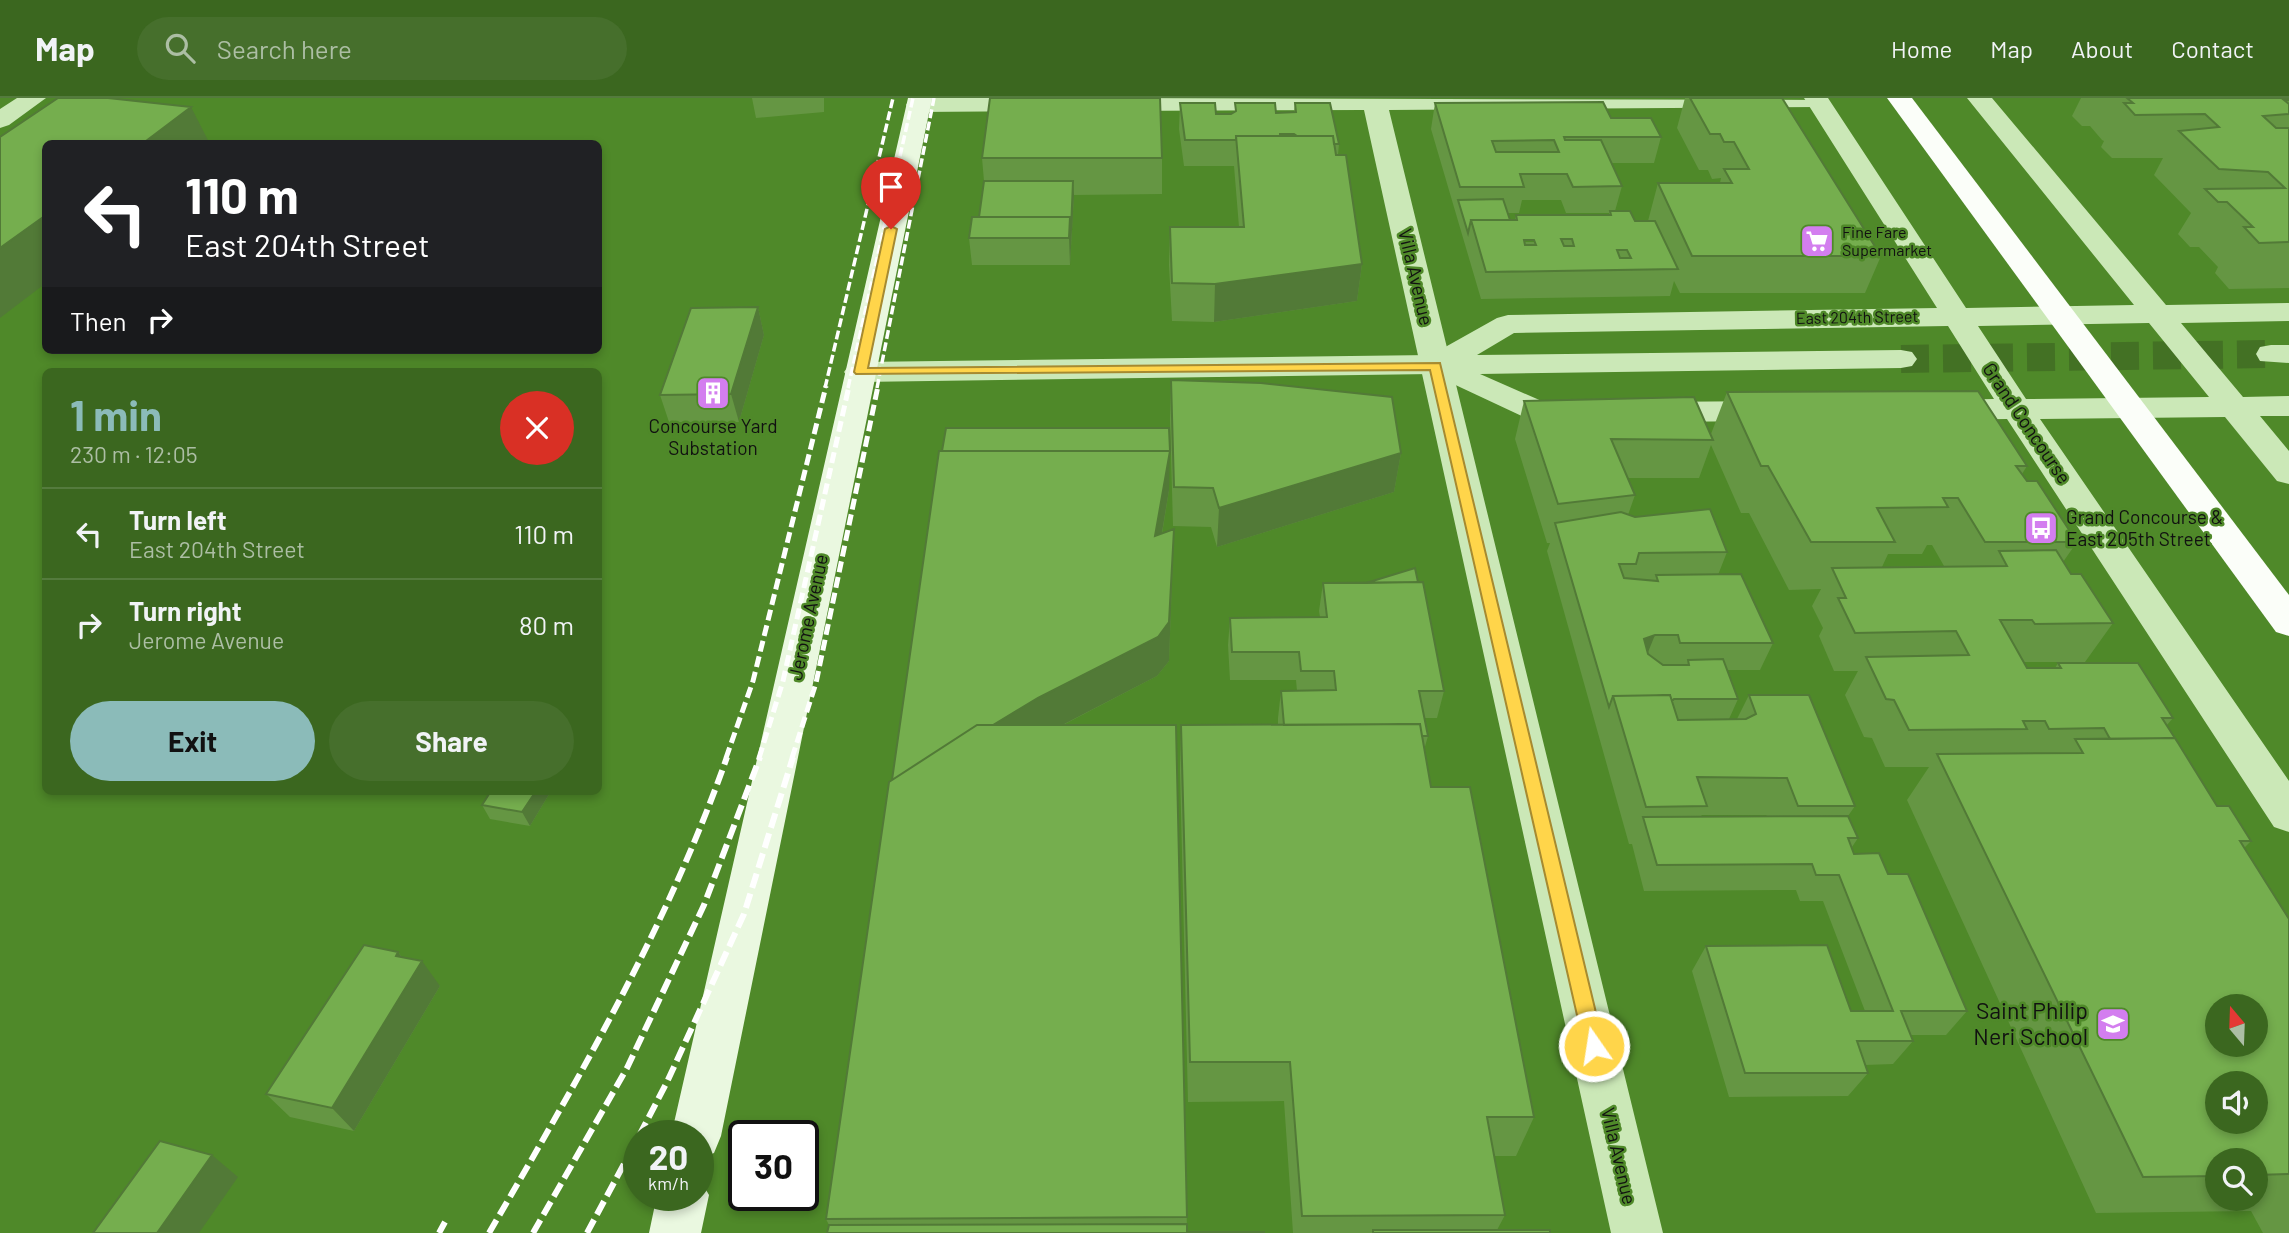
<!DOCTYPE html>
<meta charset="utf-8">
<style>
:root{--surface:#3b671f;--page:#466f2c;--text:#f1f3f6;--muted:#acbea4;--line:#547b3d;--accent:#8bbbb9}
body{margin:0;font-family:Barlow,sans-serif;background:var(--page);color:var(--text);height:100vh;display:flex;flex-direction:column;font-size:26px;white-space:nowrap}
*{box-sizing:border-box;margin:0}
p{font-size:23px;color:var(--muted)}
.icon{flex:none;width:38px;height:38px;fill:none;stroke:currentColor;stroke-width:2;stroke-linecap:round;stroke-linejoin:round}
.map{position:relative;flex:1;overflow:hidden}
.sheet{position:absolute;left:42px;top:270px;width:560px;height:427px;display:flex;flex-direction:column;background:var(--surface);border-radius:10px;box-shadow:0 4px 10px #0003}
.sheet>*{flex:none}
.hud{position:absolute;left:42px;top:42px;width:560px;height:214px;border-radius:10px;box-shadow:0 4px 10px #0003;background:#202124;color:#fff;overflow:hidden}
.needle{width:46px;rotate:341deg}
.buttons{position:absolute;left:2205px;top:896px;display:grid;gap:14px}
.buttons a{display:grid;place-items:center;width:63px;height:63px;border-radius:50%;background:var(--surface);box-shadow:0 4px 10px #0003;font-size:35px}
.speed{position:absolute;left:623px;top:1022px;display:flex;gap:14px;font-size:35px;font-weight:700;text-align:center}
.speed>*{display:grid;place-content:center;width:91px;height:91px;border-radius:50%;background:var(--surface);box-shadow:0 4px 10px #0003;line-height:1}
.speed small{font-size:18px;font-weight:400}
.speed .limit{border:4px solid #111;border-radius:10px;background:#fff;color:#111}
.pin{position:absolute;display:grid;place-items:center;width:60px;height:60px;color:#fff;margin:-72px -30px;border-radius:50% 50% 50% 0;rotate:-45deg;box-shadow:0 0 7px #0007}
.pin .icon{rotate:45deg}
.me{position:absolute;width:77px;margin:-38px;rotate:347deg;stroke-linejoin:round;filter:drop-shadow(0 0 5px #0008)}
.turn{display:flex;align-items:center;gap:24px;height:147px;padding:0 28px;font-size:32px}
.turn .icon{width:91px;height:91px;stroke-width:2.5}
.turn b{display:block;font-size:49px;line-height:60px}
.then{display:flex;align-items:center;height:66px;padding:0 28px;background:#0003;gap:14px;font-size:26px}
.round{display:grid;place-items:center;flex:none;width:74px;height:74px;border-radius:37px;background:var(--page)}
.head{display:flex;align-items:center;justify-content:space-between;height:119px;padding:0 28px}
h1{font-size:42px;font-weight:700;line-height:52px;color:var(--accent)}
.primary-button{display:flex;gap:14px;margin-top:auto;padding:14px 28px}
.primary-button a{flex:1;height:80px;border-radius:42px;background:var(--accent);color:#111;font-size:28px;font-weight:700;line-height:80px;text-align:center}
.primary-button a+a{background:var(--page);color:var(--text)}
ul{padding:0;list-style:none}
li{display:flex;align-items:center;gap:21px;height:91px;padding:0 28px;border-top:2px solid var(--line)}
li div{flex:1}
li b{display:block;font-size:26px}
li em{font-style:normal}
header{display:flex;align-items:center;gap:42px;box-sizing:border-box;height:98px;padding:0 35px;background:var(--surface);border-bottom:2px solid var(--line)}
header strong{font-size:33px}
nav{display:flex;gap:38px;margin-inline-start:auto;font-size:24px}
.search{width:490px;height:63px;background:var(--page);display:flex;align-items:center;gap:18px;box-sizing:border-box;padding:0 24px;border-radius:38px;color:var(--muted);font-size:26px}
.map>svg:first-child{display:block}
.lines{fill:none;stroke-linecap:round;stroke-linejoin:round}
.tertiary-tunnel{stroke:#437124;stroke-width:28;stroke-dasharray:28 14;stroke-linecap:butt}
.minor{fill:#cbe8b7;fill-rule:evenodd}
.tertiary{fill:#cbe8b7;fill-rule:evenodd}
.secondary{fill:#eaf8e0;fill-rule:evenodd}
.primary{fill:#fbfef9;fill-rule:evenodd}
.rail-far2{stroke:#fff;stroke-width:3.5;stroke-dasharray:9 3.5;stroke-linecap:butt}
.rail-far1{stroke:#fff;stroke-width:5;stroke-dasharray:11 5;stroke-linecap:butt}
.rail{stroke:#fff;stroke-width:6;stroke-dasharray:15 6;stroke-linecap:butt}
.wall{fill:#659643;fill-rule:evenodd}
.shaded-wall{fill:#527a37}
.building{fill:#75ae4e;stroke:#527a37;stroke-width:2;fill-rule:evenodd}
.route{fill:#ffd54a;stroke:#a68a30;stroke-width:2}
.labels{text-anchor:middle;stroke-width:5;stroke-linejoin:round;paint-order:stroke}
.far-poi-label{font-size:16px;fill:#111;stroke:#4f8929;text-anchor:start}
.far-street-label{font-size:16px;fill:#111;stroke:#4f8929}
.street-label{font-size:19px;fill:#111;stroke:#4f8929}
.poi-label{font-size:19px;fill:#111;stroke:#4f8929}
.near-poi-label{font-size:23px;fill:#111;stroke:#4f8929;text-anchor:end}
</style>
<header>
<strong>Map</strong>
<div class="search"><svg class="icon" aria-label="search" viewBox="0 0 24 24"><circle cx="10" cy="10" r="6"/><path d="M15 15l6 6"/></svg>Search here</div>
<nav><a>Home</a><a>Map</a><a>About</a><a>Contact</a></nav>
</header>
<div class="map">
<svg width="2289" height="1135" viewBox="0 0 2289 1135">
<rect width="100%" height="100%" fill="#4f8929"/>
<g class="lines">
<path class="tertiary-tunnel" d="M1901,261l370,-5"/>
<path class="minor" d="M17,0h29l-37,27 -9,3v-19z
M916,0h132l6,6 -3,5 -9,2 -124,1 -9,-2 -3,-5 3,-5z
M1103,0l726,2 -3,5 -9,2 -428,3 274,1123h-52l-247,-1123 -255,1 -9,-2 -3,-5z"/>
<path class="tertiary" d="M1804,0h24l138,210 168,-3 -167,-207h25l174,207 123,-2v18l-108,2 62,74 46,-1v20h-29l29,35v33l-12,-3 -52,-64 -185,2 249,362v51l-15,-5 -267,-408 -68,1 -11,-3 -5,-7 5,-7 11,-3 55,-1 -46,-73 -434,7 -37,22 424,-5 11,2 5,7 -5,7 -11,2 -421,6 64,28h30l11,3 5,7 -5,7c-18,5 -39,5 -57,0l-96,-45 -572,8 -11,-3 -5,-7 5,-7 11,-3 571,-7 66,-37 11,-3 429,-7zM2149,225l60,74 -183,2 -48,-73z
M2271,247h18v18l-29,-2 -4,-7 4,-7z
M1773,303l11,3 5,7 -5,7 -11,3 -125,1 -11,-3 -5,-7 5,-7 11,-3z"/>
<path class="secondary" d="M908,0h24l-211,1038 -7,17 -16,6v-23h-27z
M698,1078l11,19 -8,38h-52l8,-38h41z"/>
<path class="primary" d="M1887,0h25l377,497v41l-13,-4z"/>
<path class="rail-far2" d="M825,290l68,-290
M848,290l65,-290
M877,290l57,-290"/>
<path class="rail-far1" d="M726,660l27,-77 73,-295
M759,660l24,-77 66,-295
M792,660l24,-75 62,-297"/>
<path class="rail" d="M639,1038l28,-54 77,-168 49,-157
M439,1135l6,-11
M489,1135c89,-153 179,-308 238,-476
M533,1135l94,-165 77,-163 56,-148
M587,1135l52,-97"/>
</g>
<path class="wall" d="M752,0h72v14l-68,6z
M1685,0h97l99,158 -16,37h-185l-6,-12 -4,15 -189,3 -50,-170 4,-26 176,15 50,19 -7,26h-43l11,23 -7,25 20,10h13l10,-38h62l1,-5 -9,1 -4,-9h-9l-22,-42zM1522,102h39l5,13h43v2h-93l-1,5h-5l-2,-7h11zM1524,142h10l1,2h-10z
M2081,0h208v190l-60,1 -14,-16 3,-6 -19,-20h-9l-12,-13 13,-21 -37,-38 9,-17h-51l-11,-11 3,-6 -2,-1 -12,-14h-8l-10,-10z
M1180,5l36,11h15l4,-3v-8l41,10 18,-1 1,-9 44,41 -1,11 24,109 -5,37 -143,21 -42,-1 -3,-56 1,-38h69l-5,-61h-50l-5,-37z
M982,60h180v36l-88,1 -4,70h-98l-3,-27 10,-21 5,-36z
M758,209l6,28 -25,87h-70l-9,-27z
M1171,282l230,73 -7,39 -177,55 -6,-20 -38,-1 -3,-107z
M1727,294l300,74 -5,8 55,68 -14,20 8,12 42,49 -28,39h-61l3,6h28l3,-5 115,55 -6,7 50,81 34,35 -7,7 45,71v314h-26l-12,-22 -155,2 -189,-413 22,-33h-44l-13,-29 -8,-1 -19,-42 13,-24h-24l-15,-35 4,-8 -11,-22 9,-17 -32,1 -40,-77h-8l-30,-68 -12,33h-71l7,17 -7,20 99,37 -9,23 55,68 -13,27h-33l11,29 -9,20h8l12,-24 106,111 -7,10 10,22 -6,9 2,7 34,20 79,137 -21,24h-35l2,6 -20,23 -28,1 3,8 -20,23 -119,1 -37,-126 14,-25 145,65h14l-42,-110h-23l-4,-11 -152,1 -12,-47h-3l-82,-293 3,-8h-3l-32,-104 9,-38 187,33zM1927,447h5l12,21 -62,1 6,-13h34zM1702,717h64l1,1h-66zM2217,1062h39v39h-39z
M946,330h223v62l-7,44 12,-5 -5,132 -12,15 -94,49h113l11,507h77v1h-437l2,-8 -3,-6 63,-437 3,-2 47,-329h3z
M1323,485l121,108 -7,27h-13l4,18 -4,14 7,37 103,330 -18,39h-22l11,59 -8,15 53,3h-257l-9,-132 -96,1 -8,-331 1,-46h97v-7l3,-27h16l-1,-11h-66l-2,-35 2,-27 90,-1 -1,-6z
M551,693l-21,35 -40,-7 -8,-14z
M398,854l4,5 38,29 -86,145 -64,-14 -24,-23z"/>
<path class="shaded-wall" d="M191,9l19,37h-68z
M1073,83l1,14 -4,70 -1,-27z
M46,117v68l-46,35v-70z
M1362,166l-5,37 -143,21 1,-38z
M758,209l6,28 -25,87 -8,-28z
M1170,353l-1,39 -14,85v-39z
M1401,355l-7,39 -177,55 2,-39z
M1174,431l-5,132 -12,15 -116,60 -142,91z
M1655,537l-11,27v-23z
M536,693h15l-21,35 -8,-14z
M398,854l16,22 8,-13 18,25 -86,145 -22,-23 64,-152z
M212,1057l26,22 -39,56h-42z"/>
<path class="building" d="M58,0h50l83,9 -49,37h-96v71l-46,33v-111z
M990,0h170l2,60h-180z
M1690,0h92l99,158h-189l-34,-73h74l-8,-14h25l-15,-27h-10l-4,-8h-10z
M2127,0h162v2h-5l5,4v10l-26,2 13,12h13v114l-30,1 -15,-16h9l-26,-25h-9l-13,-13 80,-1 -17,-16 -49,-3 -40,-38 40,-4 -14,-13 -70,1 -11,-12h9z
M1603,4l8,16h40l10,19h-97l1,3h36l21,46 -49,1 -6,-13h-47l4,13h-64l-25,-84zM1554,42l5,12h-63l-4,-11z
M1180,5h35l1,11h15l5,-3 -1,-8h40l1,10 20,-1 -1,-9h35l9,41h-5l-1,-8h-36l-3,-2h-14v2h-44v4h-51z
M1236,38h97l3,19h10l16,109 -147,20 -43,-1 -2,-56h74z
M984,83h89l-2,49 -1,-13h-91z
M1503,101l7,21h-39l-3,13 -10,-33z
M1610,113h20l5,10h20l23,48 -192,3 -15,-52h46l-1,-5h95zM1561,141h11l2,7h-10zM1524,142h10l2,5h-11zM1617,152h10l4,8h-11z
M972,119h98l-1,21h-100z
M758,209l-27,87 -71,1 31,-87z
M1171,282l90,3 131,14 9,56 -182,55 -6,-20 -39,-1z
M1978,293l49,75h-11l11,15h10l40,61h-92l-27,-44h-15l5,9 -71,1 18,34h-84l-43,-76h-7l-34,-74z
M1694,299l19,43 -102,-1 24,56 -77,9 -34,-103z
M946,330h223l1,23h-228z
M939,353h231l-15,85 19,-7 -5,93 -11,15 -120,61 -45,27h-16l-85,55z
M1710,411l17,43 -88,1 -3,11h-17l5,14 34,3 -2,-6 85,-1 32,69h-93l-2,-8h-23l-11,4 4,15 15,11h26l-1,-5 35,-1 15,40h-64l-2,2 -2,-6 -57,1 -4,11 -54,-184 66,-11 14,5z
M2056,452l15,24h10l32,49 -78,1 -3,-4h-32l27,48h34l-3,-5h80l35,55h-11l18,28 -5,-8 -65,1 -6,-11 -55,1 -4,-8h-22l4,8 -118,1 -15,-30 -8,-1 -20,-42 103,-2 -13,-24 -101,2 -17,-35h8l-14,-30 175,-2 -8,-15z
M1415,470l3,14 -52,1z
M1423,484l21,109h-25l9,45h-6l-2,-12 -136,1 -3,-34 55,-1 -2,-19h-33l-2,-19h-67l-2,-34 97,-1 -4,-34z
M1670,597l8,25 68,-1 10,-5 -7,-19h60l46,111h-57l-11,-28 -90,-1 10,29 -61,1 -33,-111z
M1420,626l11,63h39l64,330h-47l18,98 -203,1 -12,-154h-100l-9,-337z
M977,627h199l11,492 -361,2 63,-437z
M2175,640l42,68h12l22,35h-11l49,78v255l-33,1v-15h-39v16l-74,1 -206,-423 146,-1 -8,-14zM2217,908h39v39h-39zM2217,985h39v39h-39z
M491,693h45l-14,21 -40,-7z
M1848,718l10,22h-10l6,16 25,-1 9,21h20l59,137h-66l12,30h-56l11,32h-123l-39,-127 121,-1 24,66h42l-54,-136h-23l-4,-11 -155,1 -14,-48z
M364,847l34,7 -2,4 26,5 -90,147 -66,-14z
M160,1043l52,14 -55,78h-64z
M1187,1126v9h-360l2,-8z
M1373,1132h177v3h-177z
M1187,1134h77v1h-77z"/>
<path class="route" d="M891,128l6,3 -29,139 572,-5 164,683 -3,6 -7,3 -7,-3 -3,-6 -154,-676 -574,4 -2,-2 31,-143z"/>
<defs>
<g id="supermarket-square" transform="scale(1.75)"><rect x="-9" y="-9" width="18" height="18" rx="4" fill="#d37eef" stroke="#4f8929"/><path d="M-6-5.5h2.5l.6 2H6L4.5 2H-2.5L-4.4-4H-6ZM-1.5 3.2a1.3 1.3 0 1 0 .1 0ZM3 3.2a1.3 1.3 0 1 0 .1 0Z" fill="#fff"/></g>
<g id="building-square" transform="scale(1.75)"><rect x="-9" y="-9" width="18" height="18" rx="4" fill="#d37eef" stroke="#4f8929"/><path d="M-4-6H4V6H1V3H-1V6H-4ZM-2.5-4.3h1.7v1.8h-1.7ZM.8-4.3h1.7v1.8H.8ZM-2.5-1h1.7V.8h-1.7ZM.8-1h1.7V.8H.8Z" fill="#fff"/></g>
<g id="bus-square" transform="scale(1.75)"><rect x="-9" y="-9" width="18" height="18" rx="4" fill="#d37eef" stroke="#4f8929"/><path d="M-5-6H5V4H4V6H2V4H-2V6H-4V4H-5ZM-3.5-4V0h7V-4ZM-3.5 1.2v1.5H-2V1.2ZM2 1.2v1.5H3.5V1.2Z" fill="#fff"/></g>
<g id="school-square" transform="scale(1.75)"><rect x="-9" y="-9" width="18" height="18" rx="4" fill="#d37eef" stroke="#4f8929"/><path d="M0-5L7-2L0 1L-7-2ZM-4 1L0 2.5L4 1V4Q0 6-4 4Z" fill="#fff"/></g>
</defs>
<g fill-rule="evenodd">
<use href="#supermarket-square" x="1817" y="143"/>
<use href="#building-square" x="713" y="295"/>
<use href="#bus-square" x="2041" y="430"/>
<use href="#school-square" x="2113" y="926"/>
</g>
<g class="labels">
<g class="far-poi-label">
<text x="1842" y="140">Fine Fare<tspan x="1842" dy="18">Supermarket</tspan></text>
</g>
<g class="far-street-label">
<text transform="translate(1857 219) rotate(-1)" y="6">East 204th Street</text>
</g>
<g class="street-label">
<text transform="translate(1416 179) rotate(77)" y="7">Villa Avenue</text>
<text transform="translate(2027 325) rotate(56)" y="7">Grand Concourse</text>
<text transform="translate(808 519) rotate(-78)" y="7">Jerome Avenue</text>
<text transform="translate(1619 1058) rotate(77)" y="7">Villa Avenue</text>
</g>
<g class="poi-label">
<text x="713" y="335">Concourse Yard<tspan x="713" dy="22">Substation</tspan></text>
<text x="2066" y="426" text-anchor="start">Grand Concourse &amp;<tspan x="2066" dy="22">East 205th Street</tspan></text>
</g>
<g class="near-poi-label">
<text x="2088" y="921">Saint Philip<tspan x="2088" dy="26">Neri School</tspan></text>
</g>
</g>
</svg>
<div class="buttons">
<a><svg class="needle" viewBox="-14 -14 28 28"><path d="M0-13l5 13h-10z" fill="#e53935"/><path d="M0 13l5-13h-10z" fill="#acbea4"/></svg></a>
<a><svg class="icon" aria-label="sound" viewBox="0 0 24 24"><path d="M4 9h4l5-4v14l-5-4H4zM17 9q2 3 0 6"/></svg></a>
<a><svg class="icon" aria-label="search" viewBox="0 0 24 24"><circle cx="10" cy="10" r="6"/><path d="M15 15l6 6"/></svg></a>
</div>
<div class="speed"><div>20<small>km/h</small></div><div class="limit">30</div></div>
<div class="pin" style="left:891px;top:131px;background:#d93025"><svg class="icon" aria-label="arrive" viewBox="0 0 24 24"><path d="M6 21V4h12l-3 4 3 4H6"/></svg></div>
<svg class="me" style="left:1594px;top:948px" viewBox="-20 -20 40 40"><circle r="17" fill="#ffd54a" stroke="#fff" stroke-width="3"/><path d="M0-11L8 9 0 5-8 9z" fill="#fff"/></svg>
<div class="hud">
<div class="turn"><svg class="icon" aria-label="left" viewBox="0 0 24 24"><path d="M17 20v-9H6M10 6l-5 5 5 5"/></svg><div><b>110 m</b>East 204th Street</div></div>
<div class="then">Then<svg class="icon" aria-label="right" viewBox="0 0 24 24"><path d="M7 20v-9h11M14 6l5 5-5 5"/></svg></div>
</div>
<section class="sheet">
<div class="head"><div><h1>1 min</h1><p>230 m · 12:05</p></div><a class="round" style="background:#d93025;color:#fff"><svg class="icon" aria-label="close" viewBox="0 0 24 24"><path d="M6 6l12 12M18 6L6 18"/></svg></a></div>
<ul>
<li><svg class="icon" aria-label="left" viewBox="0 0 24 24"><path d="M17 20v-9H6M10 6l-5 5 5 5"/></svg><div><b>Turn left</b><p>East 204th Street</p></div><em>110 m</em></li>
<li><svg class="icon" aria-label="right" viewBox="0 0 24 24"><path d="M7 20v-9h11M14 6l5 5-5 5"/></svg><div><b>Turn right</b><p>Jerome Avenue</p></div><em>80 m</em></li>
</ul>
<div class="primary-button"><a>Exit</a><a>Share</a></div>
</section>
</div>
